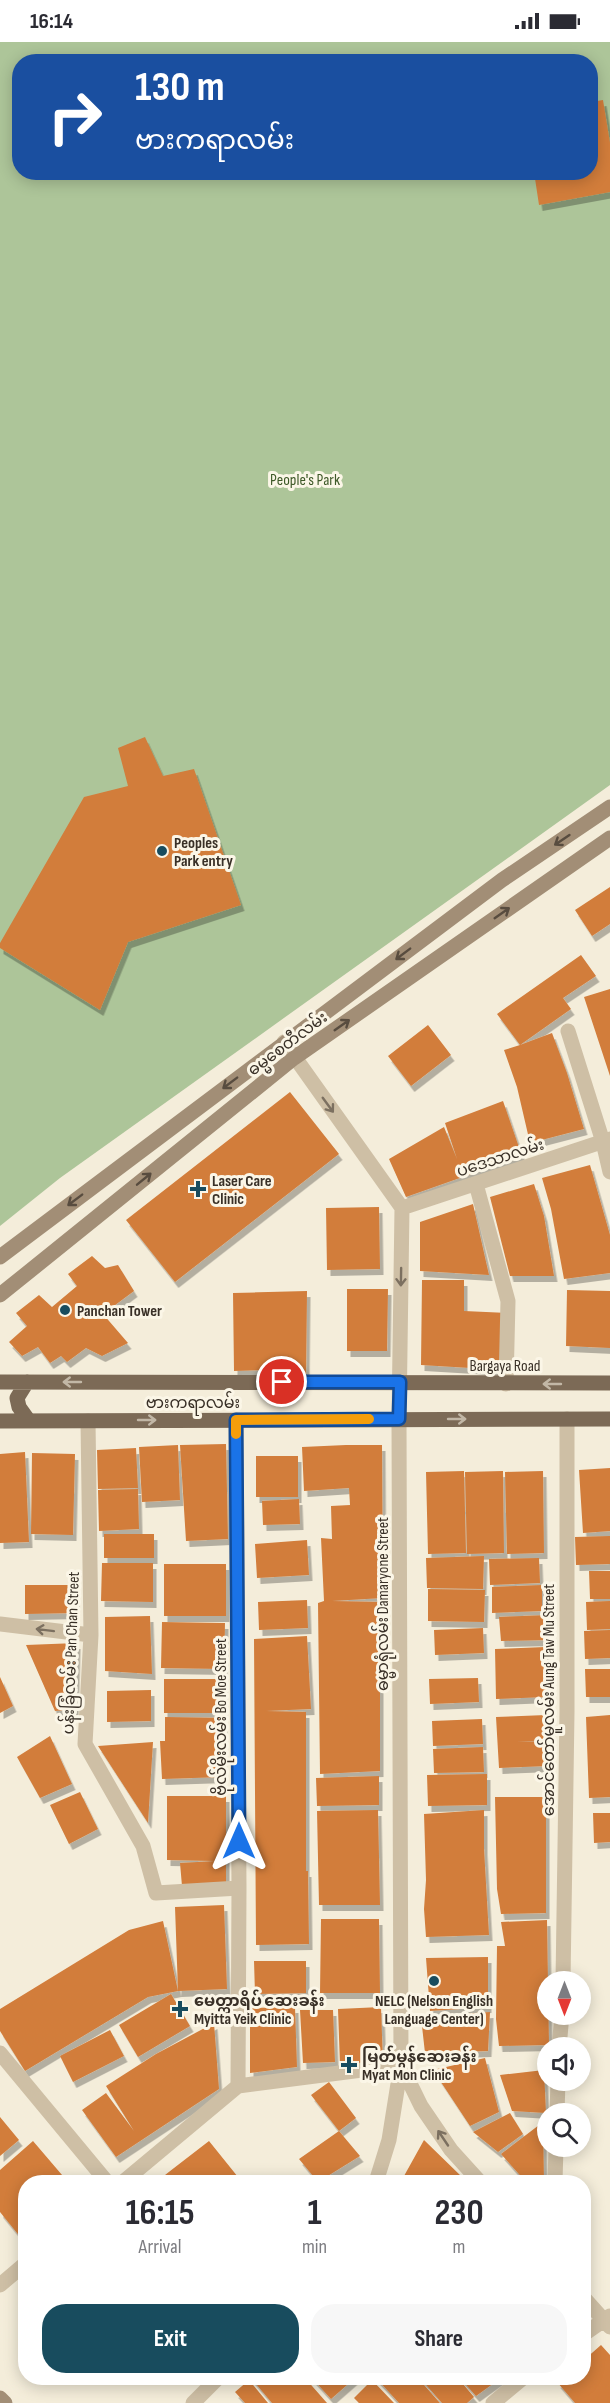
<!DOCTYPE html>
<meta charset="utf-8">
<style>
:root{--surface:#fff;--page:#f7f7f7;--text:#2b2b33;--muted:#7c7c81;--accent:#184c5e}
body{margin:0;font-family:"Sofia Sans Condensed","Noto Sans Myanmar",sans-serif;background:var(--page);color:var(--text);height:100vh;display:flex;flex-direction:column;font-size:22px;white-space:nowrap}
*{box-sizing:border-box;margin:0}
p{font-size:20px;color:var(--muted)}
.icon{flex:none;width:33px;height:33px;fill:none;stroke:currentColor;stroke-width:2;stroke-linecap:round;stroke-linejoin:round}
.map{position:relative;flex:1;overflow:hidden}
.drawer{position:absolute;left:18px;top:2133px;width:573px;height:210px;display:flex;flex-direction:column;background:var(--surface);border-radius:24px;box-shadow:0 3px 15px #0003}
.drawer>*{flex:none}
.banner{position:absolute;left:12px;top:12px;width:586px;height:126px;border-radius:24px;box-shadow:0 3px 15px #0003;background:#1a4fa0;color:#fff;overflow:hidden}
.needle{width:39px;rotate:180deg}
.tools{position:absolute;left:537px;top:1929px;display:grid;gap:12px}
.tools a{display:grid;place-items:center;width:54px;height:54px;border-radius:50%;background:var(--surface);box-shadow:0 3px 15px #0003;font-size:30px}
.pin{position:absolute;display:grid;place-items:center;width:51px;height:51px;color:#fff;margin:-26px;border:3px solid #fff;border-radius:50%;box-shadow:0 2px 6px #0007}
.me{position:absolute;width:66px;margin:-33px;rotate:0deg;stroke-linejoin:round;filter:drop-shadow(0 0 4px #0008)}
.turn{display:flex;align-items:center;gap:21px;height:126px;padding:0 24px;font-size:27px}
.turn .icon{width:78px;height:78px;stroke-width:2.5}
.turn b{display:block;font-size:42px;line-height:51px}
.eta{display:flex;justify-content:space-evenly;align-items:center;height:102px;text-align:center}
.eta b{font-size:36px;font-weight:700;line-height:42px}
.cta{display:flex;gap:12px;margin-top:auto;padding:12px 24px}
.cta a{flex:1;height:69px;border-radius:24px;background:var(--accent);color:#fff;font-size:24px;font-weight:700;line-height:69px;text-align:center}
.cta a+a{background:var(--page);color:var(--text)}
.status{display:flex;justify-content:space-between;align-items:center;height:42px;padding:0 30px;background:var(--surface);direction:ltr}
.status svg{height:16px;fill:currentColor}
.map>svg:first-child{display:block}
.green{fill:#adc599;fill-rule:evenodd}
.building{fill:#d27d3b;filter:url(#shadow)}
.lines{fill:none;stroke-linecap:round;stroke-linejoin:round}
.street{stroke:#cebfa5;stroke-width:15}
.secondary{stroke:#a28e76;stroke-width:15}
.primary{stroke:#7c6a56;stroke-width:15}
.oneway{stroke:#584c3f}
.oneway2{stroke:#7c7060}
.oneway3{stroke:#c2b7a6}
.route-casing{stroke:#114b97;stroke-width:15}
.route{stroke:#1a73e8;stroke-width:10}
.slow{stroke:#f59e0b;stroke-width:10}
.poi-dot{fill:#184c5e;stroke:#fbf6e7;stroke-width:2}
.labels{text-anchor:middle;stroke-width:6;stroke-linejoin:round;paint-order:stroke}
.park-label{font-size:16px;fill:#3e5928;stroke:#fbf6e7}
.poi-label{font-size:16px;font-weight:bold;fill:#393027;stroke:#fbf6e7;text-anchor:start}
.street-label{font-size:16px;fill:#393027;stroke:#fbf6e7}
</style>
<div class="status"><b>16:14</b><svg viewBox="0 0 49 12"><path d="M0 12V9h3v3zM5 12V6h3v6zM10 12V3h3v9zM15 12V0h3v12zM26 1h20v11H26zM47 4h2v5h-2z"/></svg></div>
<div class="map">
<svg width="610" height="2361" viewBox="0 0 610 2361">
<defs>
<filter id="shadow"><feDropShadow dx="3.5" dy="6" stdDeviation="0" flood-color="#0004"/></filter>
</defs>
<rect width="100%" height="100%" fill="#f4edda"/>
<path class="green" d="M0,0h610v743l-550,393 -60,48zM20,20h571v110h-571z"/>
<path class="building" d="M603,58l7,43v49l-71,13 -5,-33h57v-70z
M145,695l18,39 31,-7 47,136 -113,37 -28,68 -100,-62v-5l84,-146 44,-11 -10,-38z
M610,845v37l-18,12 -17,-26z
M581,913l15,21 -33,22 8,11 -51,36 32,-12 15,40 17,56 -54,14 -13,-56 -13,-37 16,-5 -23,-31z
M610,947v87l-26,-79z
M428,983l23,30 -40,31 -23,-30z
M290,1050l49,62 -164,128 -49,-62z
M503,1059l19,55 -116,41 -17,-38 55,-32 13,32 -12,-36z
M590,1123l20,70v38l-46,6 -13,-70 -9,-31z
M534,1142l10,32 10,60h-44l-20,-79z
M473,1162l16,71 -69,-4v-49z
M379,1165l1,62 -53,1 -1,-62z
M92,1214l13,12 13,-3 16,26 -31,23 25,29 -26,13 -16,-8 -19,14 -6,-6 -11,7 -12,-16 -16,9 -13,-14 18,-16 -11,-13 23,-18 13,12 25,-21 -9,-12z
M422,1238h42v31l44,2 -4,57 -83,-5z
M347,1247h41l-1,62h-40z
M567,1248l43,1v57l-44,-2z
M307,1249l-1,84 -39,-1v-4l-33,1 -1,-78z
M226,1402l2,95 -42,2 -6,-96z
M178,1403l2,55 -38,2 -3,-55z
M346,1403h36l1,153 -51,3 48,1v169l-60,3 -2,-171 6,-2 -3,-63 11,1 -1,-33 19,-1 -1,-17 -45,3 -2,-44z
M136,1406l2,40 -40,1 -1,-39z
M25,1410l4,90 -29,1v-89z
M32,1411l43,1 -2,81 -42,-1z
M256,1414h42v41h-42z
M610,1426v63l-27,2 -4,-63z
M464,1429l2,82 -38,1 -2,-82z
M503,1429l1,82 -37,1 -2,-82z
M543,1429l1,82 -37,1 -2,-82z
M138,1447l1,40 -40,2 -1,-41z
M299,1457l1,25 -37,1 -1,-24z
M104,1492h50v24h-50z
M610,1494v28l-34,1 -1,-28z
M307,1498l2,35 -52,3 -2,-34z
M484,1514l-1,33 -56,-1 -1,-30z
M539,1516l1,25 -50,2 -1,-26z
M102,1521h51v39l-52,-1z
M164,1522h62v52h-62z
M589,1529h21v28h-20z
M25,1543h51v28l-51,1z
M542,1543v26l-50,2v-26z
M428,1547l57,1 -1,32 -56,-1z
M307,1558l1,28 -49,2 -1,-28z
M610,1559v28l-23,1 -1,-28z
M549,1573l1,25 -49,1 -2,-24z
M150,1574l2,58 -47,-3v-54z
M162,1580l63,1 -1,46 -63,-1z
M483,1586l1,25 -49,2 -1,-25z
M610,1588v28l-25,1 -1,-28z
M307,1594l4,73 -45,2 40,1v159h2l1,73 -53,1 -2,-306z
M77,1601l-2,66 -20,2 -29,-66z
M545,1605l1,50 -50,2 -1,-50z
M585,1627h25v28h-24z
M0,1635l13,29 -13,7z
M478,1636l1,24 -49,2 -1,-25z
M164,1637h60v34h-60z
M151,1648v31l-44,1v-31z
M546,1673l1,25 -30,2 30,-1 1,25 -49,2 -3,-51z
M610,1673v82l-21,1 -3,-81z
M165,1675l59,1 -1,59 -61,2 -2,-38h5z
M482,1677l1,25 -50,2 -1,-25z
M50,1694l22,48 -32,14 -23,-41z
M153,1700l-5,81 -50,-77z
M483,1705l1,25 -50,1 -1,-24z
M487,1732v31l-59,1 -1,-31z
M379,1734v29l-62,1 -1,-28z
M80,1750l18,37 -29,15 -19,-39z
M167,1754h59v87l-44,3 -2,-23 36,-2 -49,-1z
M495,1755h51v116l-45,1 -4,-25z
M378,1768l2,95h-61l-2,-94z
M484,1768v39l5,86 -63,2 -2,-28 2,-29 -2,-66z
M593,1771h17v29l-16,1z
M224,1863l3,84 -49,2 -3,-84z
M321,1877h58l1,74h-60z
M547,1878l2,125 -50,1 -3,-27 1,-73h8l-4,-24z
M163,1879l15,70 -30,6 -123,74 -25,-40v-22l129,-79z
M488,1915v50l-58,4 -4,-53z
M254,1919h52v32l-51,1z
M171,1952l19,32 -52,31 -19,-32z
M295,1965l2,60 -47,6v-65z
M381,1965l2,57 -43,1 -2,-56z
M300,1968h33l2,52 -32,1z
M490,1970l-2,39 -63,2 -4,-36z
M214,1981l5,66 -103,68 -34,-47 24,-17 28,38 -28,-45 50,-32z
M110,1988l14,26 -51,26 -13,-26z
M485,2016l14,54 -29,14 -37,-56z
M544,2028l2,43 -34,-2 -12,-36z
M329,2040l27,36 -17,13 21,25 -42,26 -19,-23 40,-28 -28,-36z
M510,2071l13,21 -25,18 -25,-20z
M0,2075l19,23 -19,16z
M543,2080l1,60h-18l-25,-28z
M424,2098l38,37 -6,5h-44l-8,-6z
M33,2099l35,41h-42v62l-26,-32v-42z
M209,2099l33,41h-86l18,-14z
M601,2303l9,10v48h-35l-18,-21 5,-4h22v-18z
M251,2336h54l22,25h-55z
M312,2336h43l-24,21z
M376,2336h42l22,25h-41z
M420,2336h38l16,19 -7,6h-25z
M460,2336h41l-25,18z
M249,2338l19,23h-23l-10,-11z
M372,2338l22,23h-35l-5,-5z"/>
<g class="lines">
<path class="street" d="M568,989l35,111 7,30
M284,1000l118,166 -3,211 2,646 -12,75 -13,42
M476,1142l32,117 -2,83
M402,1166l208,-69
M236,1378l3,468 -1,198
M88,1379l3,214 -6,109 58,102 13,47 83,-5
M0,1582l91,11
M563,1940l4,-270v-293
M559,2006l3,-34
M0,2011l107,129
M557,2072l1,-34
M123,2140l115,-96 163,-21 20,41 30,44 29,32
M555,2140l1,-36
M0,2243l26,-22
M584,2256l26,29
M584,2292l26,-18
M193,2361l25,-25
M493,2361l30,-25"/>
<path class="secondary" d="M0,1215l502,-377 108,-73
M0,1253l294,-237 316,-220
M0,2356l5,5"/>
<path class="primary" d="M0,1340l610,1
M27,1340l-10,16 2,9 10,14
M0,1379l610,-2"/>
</g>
<defs><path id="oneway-shaft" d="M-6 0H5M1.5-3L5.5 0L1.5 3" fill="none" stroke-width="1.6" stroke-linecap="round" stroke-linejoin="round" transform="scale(1.5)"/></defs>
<g class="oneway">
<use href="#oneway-shaft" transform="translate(562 798) rotate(146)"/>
<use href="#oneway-shaft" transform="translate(502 871) rotate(-35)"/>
<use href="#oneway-shaft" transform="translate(403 912) rotate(143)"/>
<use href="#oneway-shaft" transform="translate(342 983) rotate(-35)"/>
<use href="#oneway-shaft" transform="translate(230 1041) rotate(143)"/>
<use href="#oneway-shaft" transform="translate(144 1137) rotate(-39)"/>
<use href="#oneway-shaft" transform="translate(75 1158) rotate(143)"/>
</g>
<g class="oneway2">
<use href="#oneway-shaft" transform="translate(328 1063) rotate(54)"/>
<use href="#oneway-shaft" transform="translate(401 1235) rotate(91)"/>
<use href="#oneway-shaft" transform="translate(45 1588) rotate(-173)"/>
<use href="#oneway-shaft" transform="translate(443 2096) rotate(-124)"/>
</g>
<g class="oneway3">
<use href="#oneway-shaft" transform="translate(72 1340) rotate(180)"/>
<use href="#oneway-shaft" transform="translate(552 1342) rotate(180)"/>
<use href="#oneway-shaft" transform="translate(457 1377)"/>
<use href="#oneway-shaft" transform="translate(147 1378)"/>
</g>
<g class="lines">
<g class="route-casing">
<path id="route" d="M239,1799l-3,-421 163,-1 1,-37h-118"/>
</g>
<use href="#route" class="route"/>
<path class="slow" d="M236,1392v-14l133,-1"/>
</g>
<g class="poi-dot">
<circle cx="162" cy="809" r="6"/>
<path d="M195 1138h6v6h6v6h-6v6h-6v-6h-6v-6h6z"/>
<circle cx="65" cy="1268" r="6"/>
<circle cx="434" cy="1939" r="6"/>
<path d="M177 1958h6v6h6v6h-6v6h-6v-6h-6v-6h6z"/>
<path d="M346 2014h6v6h6v6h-6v6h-6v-6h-6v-6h6z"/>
</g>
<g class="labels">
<g class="park-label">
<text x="305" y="443">People's Park</text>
</g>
<g class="poi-label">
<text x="174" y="806">Peoples<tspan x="174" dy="18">Park entry</tspan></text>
<text x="212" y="1144">Laser Care<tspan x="212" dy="18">Clinic</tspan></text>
<text x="77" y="1274">Panchan Tower</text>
<text x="194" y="1964">မေတ္တာရိပ် ဆေးခန်း<tspan x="194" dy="18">Myitta Yeik Clinic</tspan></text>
<text x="434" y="1964" text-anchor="middle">NELC (Nelson English<tspan x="434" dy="18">Language Center)</tspan></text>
<text x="362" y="2020">မြတ်မွန်ဆေးခန်း<tspan x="362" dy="18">Myat Mon Clinic</tspan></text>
</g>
<g class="street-label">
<text transform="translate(287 1001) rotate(-37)" y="6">ဓမ္မစေတီလမ်း</text>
<text transform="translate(500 1115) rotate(-18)" y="6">ပဒေသာလမ်း</text>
<text x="505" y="1329">Bargaya Road</text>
<text x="193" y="1366">ဗားကရာလမ်း</text>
<text transform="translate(382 1562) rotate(-90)" y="6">ဓမ္မာရုံလမ်း Damaryone Street</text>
<text transform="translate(70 1611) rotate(-88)" y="6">ပန်းခြံလမ်း Pan Chan Street</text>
<text transform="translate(548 1658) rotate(-90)" y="6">အောင်တော်မူလမ်း Aung Taw Mu Street</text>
<text transform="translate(220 1675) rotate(-90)" y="6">ဗိုလ်မိုးလမ်း Bo Moe Street</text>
</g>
</g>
</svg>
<div class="tools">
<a><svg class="needle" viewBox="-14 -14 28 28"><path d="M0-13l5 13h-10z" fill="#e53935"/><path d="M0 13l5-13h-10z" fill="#7c7c81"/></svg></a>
<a><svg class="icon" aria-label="sound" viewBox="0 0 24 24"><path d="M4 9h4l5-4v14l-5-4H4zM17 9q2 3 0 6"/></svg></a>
<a><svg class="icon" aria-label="search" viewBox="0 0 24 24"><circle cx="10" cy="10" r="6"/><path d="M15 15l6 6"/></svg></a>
</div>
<div class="pin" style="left:282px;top:1340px;background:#d93025"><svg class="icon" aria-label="arrive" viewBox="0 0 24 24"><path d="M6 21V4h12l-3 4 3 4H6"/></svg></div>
<svg class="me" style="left:239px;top:1799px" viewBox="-20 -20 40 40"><path d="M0-17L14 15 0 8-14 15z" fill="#1a73e8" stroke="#fff" stroke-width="4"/></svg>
<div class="banner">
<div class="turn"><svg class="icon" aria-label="right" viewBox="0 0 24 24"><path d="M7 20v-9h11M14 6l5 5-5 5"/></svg><div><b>130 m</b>ဗားကရာလမ်း</div></div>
</div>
<section class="drawer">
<div class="eta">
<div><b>16:15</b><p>Arrival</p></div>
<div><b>1</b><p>min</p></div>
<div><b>230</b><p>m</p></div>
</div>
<div class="cta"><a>Exit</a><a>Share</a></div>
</section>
</div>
